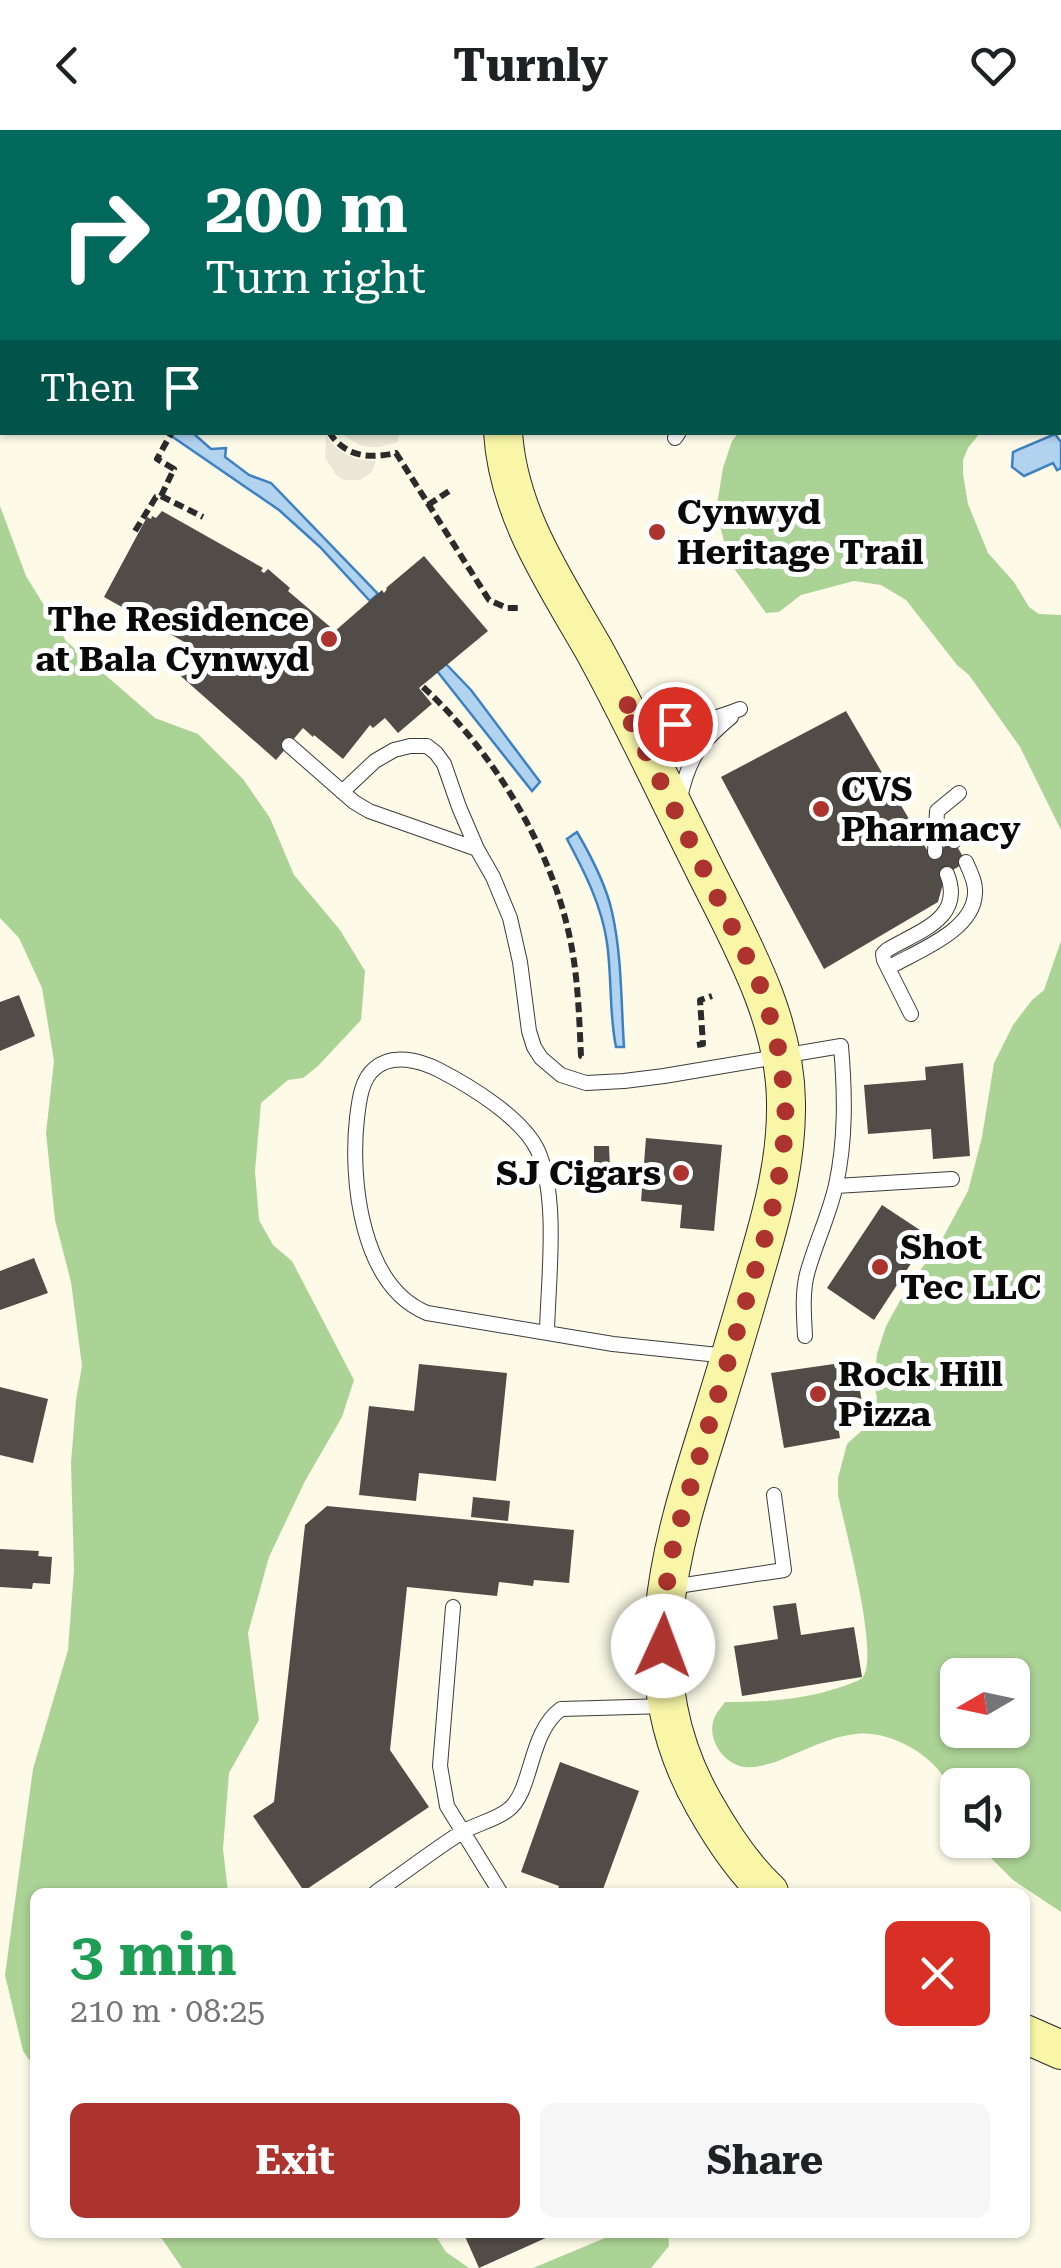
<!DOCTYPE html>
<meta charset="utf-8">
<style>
:root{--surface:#fff;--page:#f6f6f6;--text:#202124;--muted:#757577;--accent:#ad332e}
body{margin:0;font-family:"Roboto Serif",serif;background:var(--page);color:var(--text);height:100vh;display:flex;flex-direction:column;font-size:38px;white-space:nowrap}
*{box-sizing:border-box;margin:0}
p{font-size:32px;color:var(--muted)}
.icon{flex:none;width:55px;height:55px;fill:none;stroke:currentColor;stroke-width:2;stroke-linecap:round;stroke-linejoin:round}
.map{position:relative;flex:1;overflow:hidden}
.details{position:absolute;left:30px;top:1758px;width:1000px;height:350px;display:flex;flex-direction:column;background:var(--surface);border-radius:15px;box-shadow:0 2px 8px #0004}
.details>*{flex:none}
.banner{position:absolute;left:0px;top:0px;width:1062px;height:305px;box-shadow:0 2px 8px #0004;background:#00695c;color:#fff;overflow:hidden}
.needle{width:65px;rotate:261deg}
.controls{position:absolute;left:940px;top:1528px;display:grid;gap:20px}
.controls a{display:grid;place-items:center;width:90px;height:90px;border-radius:15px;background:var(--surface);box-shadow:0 2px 8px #0004;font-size:50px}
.pin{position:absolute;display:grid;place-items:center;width:85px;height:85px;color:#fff;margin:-42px;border:5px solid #fff;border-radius:50%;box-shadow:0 2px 10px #0007}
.me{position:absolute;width:110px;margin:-55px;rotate:2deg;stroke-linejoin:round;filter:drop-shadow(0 0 8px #0008)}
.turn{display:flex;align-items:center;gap:35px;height:210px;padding:0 40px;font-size:45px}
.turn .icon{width:130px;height:130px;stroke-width:2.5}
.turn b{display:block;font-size:70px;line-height:85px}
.then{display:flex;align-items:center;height:95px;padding:0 40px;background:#0003;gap:20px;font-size:38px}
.round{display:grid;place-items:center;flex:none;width:105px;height:105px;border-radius:15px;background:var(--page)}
.head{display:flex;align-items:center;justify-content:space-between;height:170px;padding:0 40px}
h1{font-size:60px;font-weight:700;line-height:75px;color:#1e9e55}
.button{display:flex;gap:20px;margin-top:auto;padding:20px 40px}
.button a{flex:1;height:115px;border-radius:15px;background:var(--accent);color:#fff;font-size:40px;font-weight:700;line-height:115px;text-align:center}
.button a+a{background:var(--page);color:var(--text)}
header{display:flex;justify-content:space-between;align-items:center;height:130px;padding:0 40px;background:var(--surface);font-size:45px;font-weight:700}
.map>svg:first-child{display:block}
.forest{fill:#acd396;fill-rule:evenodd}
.cemetery{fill:#cfdcbc}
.plaza{fill:#ebe8d9}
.water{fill:#b1d3f0;stroke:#3d81c1;stroke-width:2.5}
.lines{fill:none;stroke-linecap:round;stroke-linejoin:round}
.stream{stroke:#3d81c1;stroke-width:10}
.building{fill:#514c47}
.lane-casing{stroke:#3c3c3c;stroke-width:16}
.secondary-casing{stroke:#2b2b2b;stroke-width:40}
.primary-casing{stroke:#1a1a1a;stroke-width:45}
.path{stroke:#2b2b2b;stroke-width:6;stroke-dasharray:10 5;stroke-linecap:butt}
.lane{stroke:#fff;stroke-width:14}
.secondary{stroke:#f9f7a7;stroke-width:38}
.primary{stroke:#eed967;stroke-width:42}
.route{stroke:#ad332e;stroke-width:18;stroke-dasharray:0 32.4}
.poi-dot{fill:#ad332e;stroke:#fff;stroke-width:4}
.labels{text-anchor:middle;stroke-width:10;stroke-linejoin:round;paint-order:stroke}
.poi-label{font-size:35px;font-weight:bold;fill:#090909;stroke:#fff;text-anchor:start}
</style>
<header><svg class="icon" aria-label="back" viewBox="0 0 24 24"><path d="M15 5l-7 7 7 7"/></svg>Turnly<svg class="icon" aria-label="heart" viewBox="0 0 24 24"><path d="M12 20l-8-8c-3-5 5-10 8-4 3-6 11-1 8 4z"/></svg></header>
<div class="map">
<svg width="1061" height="2138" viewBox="0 0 1061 2138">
<rect width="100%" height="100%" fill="#fdfbe8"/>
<path class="forest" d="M739,302l241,1 -12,15 -5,12v14l5,30 20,49 26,29 15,25 10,7 22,1v215l-41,-83 -51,-72 -12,-10 -51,-65 -25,-15 -27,-4 -53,14 -22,17 -13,1 -33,-46 -6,-14 -11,-43 7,-42 9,-27z
M0,376l26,70 40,65 89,77 43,16 45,45 27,39 24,57 46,55 25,41 -4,49 -43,46 -15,12 -15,2 -27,23 -6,68 4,49 14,25 19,16 62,119 -12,37 -37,64 -36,76 -21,76 11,87 -30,53 -6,76 5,43h-193v176l-12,-17 -18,-76 28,-206 35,-119 6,-80 -3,-107 5,-63 6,-34 -11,-84 -16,-62 -9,-87 8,-72 -12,-73 -23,-50 -19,-20z
M1061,811v971l-48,-32 -23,-23 -12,-17h34v-55h-54l-1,18c-4,-9 -8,-19 -14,-27 -17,-25 -56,-46 -87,-42 -18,2 -36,9 -52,16 -17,7 -40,19 -59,17 -20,-2 -37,-26 -32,-45 2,-8 7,-13 12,-20 40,0 78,-2 116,-15 7,-3 16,-5 21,-9 19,-20 -18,-153 -24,-183v-17l9,-34 21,-19 9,-27 -3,-15 3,-29 9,-28 20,-36 34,-47 28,-52 14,-54 12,-74 19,-38 19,-25 12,-10zM958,1545h54v55h-54z
M158,2103h276l12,19 23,16h-287z
M617,2103h51l1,13 -18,22h-118z"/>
<path class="cemetery" d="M417,0h644v68l-1,-66h-638z"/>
<path class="plaza" d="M340,303h58v9l-19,5h-10l-10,-2z
M326,306l8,10 10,7 12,6 20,2 -4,11 -12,8h-16l-7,-4 -12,-18z"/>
<path class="water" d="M167,303h26l18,16 15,-1 -1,9 24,18 22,8 107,111 -8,7 -50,-54 -41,-37z
M1055,304l6,8v26l-4,2 -4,-7 -29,13 -12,-9 1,-15z
M446,534l25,26 69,92 -8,9 -95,-120z
M577,702c14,24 29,52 35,80 10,44 9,90 12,135h-8c-7,-34 -4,-69 -9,-104 -5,-37 -23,-72 -40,-104z"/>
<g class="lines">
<path class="stream" d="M0,111l2,3"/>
</g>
<path class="building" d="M162,381l101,57 -2,3 3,2 4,-4 22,19 -2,3 47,40 47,-41 2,3 3,-4 -1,-1 38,-32 64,75 -69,57 13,16 -34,29 -13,-15 -12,10 -3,-3 -27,34 -29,-24 -1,2 -10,-9 -27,32 -101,-89 20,-23 -91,-51 43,-80 4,2 1,-3 4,2z
M846,581l84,144 24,-14 12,21 -23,14 1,4 -6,22 -114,67 -103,-192z
M19,865l16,41 -35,15v-49z
M963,933l7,93 -37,3 -2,-30 -63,5 -4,-49 62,-5 -1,-13z
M646,1008l76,7 -8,86 -34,-3 2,-23 -41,-4z
M594,1016h15l1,22 -16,1z
M882,1075l47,31 -55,84 -47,-32z
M34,1128l14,35 -48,17v-39z
M855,1231l9,53 -27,5 3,19 -56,10 -13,-75z
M419,1234l88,9 -11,108 -77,-8 -3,28 -57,-6 10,-89 45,5z
M0,1257l48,12 -15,64 -33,-8z
M473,1367l37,4 -2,20 -37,-4z
M327,1376l247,24 -5,53 -35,-3 -1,6 -34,-4 -2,14 -90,-9 -17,163 39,57 -125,84 -51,-75 21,-14 31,-277z
M0,1419l39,2 -1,5 14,1 -2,27 -17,-1 -1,6 -32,-2z
M796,1473l5,32 53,-8 8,50 -120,19 -8,-50 44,-7 -5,-33z
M560,1632l79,29 -37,101h-45l2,-6 -38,-14z
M463,2102h96l-80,36z"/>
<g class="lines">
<g class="lane-casing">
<path id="lane" d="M675,308l4,-6
M636,580c38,22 65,14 104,-1
M289,615l65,57 15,9 108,38
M342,662l33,-31 19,-11 16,-4h17l9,7 8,11 15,43 18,42 16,28 17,41 10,44 9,69 5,16 7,11 20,17 25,8 38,-2 40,-5 177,-30c4,47 5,93 -5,139 -7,31 -21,59 -29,89 -5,19 -3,42 -2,62
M680,668c9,-41 20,-55 51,-81
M935,696l8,3 11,12
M935,722l2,-41 22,-18
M888,838c29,-17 86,-37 87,-75 1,-11 -5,-21 -9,-31
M911,884l-27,-54 -1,-6 4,-4c31,-19 78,-31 60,-76
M836,1056l116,-7
M547,1202c1,-51 12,-134 -9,-181 -15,-33 -68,-65 -99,-81 -18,-9 -47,-18 -65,-1 -13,11 -15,33 -17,49 -7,62 4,168 70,195l186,31 115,12
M671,1457l113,-17 -10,-75
M453,1477l-13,159 7,40 53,86
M376,1762c28,-19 55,-40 83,-58 15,-10 35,-13 49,-24 25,-18 20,-77 53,-101l106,-3"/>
</g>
<g class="secondary-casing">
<path id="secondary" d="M503,302c5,81 51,148 90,216 37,67 69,136 103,204 38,79 89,160 90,250 1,56 -13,109 -29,163 -15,53 -31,106 -47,158 -41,130 -79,253 -6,381 18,32 38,63 65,88
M1025,1904l36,16"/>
</g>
<g class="primary-casing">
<path id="primary" d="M1060,128l1,-1
M0,170l2,1"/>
</g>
<path class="path" d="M163,0l4,2
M329,302c16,25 40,27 67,21l93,147 18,8h13
M161,366l42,21
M428,375l21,-14
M135,401l21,-34 5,-1 13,-27 -17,-10 15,-27
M423,557c68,62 126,156 146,247 9,40 10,81 12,122l5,2
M697,915l6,-1 -3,-44 12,-4"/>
<use href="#lane" class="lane"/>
<use href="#secondary" class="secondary"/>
<use href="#primary" class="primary"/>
</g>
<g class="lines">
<path class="route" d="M663,1516l3,-58 8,-46 95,-318 14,-67 3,-57 -10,-65 -17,-53 -138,-281 29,17 25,6"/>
</g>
<g class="poi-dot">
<circle cx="657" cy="402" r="10"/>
<circle cx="329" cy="509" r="10"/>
<circle cx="821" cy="679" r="10"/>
<circle cx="681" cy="1043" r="10"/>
<circle cx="880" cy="1137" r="10"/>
<circle cx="818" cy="1264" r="10"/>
</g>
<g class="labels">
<g class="poi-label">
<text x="677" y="394">Cynwyd<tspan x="677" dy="40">Heritage Trail</tspan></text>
<text x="309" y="501" text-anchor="end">The Residence<tspan x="309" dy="40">at Bala Cynwyd</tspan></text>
<text x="841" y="671">CVS<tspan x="841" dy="40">Pharmacy</tspan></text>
<text x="661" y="1055" text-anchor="end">SJ Cigars</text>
<text x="900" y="1129">Shot<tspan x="900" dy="40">Tec LLC</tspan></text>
<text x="838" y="1256">Rock Hill<tspan x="838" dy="40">Pizza</tspan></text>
</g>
</g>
</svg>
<div class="controls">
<a><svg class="needle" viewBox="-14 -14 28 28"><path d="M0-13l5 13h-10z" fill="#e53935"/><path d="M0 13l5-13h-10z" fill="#757577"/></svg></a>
<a><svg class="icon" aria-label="sound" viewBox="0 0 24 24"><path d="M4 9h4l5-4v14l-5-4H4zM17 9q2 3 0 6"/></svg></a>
</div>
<div class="pin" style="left:675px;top:594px;background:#d93025"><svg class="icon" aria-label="arrive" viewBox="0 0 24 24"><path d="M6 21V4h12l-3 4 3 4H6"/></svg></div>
<svg class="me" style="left:663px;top:1516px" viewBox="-20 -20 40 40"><circle r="19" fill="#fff"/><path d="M0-13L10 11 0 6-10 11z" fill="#ad332e"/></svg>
<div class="banner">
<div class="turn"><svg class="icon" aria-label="right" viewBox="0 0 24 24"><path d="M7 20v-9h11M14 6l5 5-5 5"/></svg><div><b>200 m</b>Turn right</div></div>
<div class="then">Then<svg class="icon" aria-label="arrive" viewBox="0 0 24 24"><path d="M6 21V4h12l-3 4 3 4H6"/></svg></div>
</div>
<section class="details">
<div class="head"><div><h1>3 min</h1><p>210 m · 08:25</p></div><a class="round" style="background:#d93025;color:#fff"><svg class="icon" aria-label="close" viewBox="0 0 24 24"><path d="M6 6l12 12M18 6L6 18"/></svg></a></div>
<div class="button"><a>Exit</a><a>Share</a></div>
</section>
</div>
